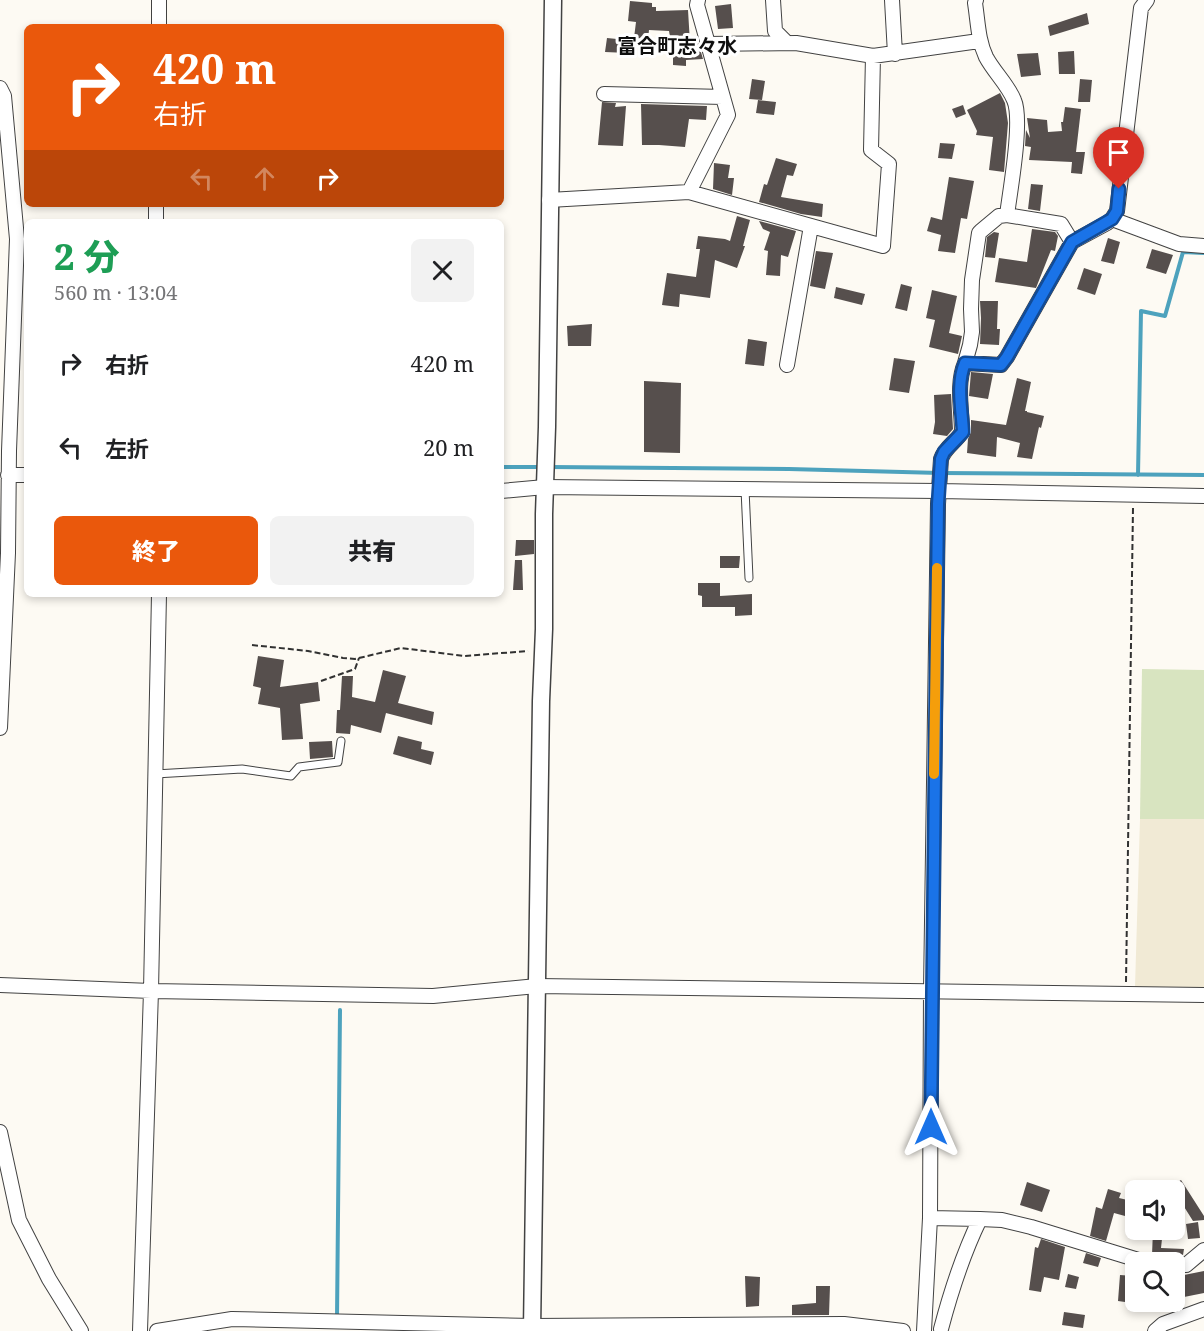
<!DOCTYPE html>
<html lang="ja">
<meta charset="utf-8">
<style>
:root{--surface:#fff;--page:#f2f2f2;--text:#202124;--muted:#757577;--accent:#ea580c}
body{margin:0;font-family:"Noto Serif","Noto Sans JP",serif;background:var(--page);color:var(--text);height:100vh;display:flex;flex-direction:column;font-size:22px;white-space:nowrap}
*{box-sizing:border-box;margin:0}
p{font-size:20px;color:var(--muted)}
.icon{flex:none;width:33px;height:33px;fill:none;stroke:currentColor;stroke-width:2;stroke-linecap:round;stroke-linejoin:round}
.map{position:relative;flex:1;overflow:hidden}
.details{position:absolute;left:24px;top:219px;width:480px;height:378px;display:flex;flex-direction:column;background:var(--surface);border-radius:9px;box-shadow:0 3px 9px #0003}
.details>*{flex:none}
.banner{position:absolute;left:24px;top:24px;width:480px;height:183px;border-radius:9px;box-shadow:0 3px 9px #0003;background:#ea580c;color:#fff;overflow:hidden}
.controls{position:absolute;left:1125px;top:1180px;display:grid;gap:12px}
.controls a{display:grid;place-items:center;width:60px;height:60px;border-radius:9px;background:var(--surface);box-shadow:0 3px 9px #0003;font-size:30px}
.pin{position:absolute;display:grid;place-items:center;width:51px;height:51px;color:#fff;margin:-62px -26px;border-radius:50% 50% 50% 0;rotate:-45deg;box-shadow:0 0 6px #0007}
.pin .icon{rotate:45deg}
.me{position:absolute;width:66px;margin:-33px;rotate:0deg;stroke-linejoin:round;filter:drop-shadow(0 0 4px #0008)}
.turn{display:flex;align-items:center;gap:21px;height:126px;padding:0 30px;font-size:27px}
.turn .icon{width:78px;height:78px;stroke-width:2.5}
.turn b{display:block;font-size:42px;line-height:51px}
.lanes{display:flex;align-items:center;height:57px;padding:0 30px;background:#0003;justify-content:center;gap:30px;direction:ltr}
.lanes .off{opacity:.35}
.round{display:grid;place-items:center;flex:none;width:63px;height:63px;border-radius:9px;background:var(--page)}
.headline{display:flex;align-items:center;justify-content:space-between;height:102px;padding:0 30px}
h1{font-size:36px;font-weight:800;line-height:45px;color:#1e9e55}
.button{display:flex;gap:12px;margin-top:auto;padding:12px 30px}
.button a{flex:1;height:69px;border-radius:9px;background:var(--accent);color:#fff;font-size:24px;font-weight:800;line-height:69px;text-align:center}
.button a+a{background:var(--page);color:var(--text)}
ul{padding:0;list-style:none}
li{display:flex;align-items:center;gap:18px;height:84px;padding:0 30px}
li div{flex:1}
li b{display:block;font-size:22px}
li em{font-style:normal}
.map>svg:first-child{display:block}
.farmland{fill:#f1ead5}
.green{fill:#d8e4c0}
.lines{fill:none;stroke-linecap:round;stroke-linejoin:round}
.stream{stroke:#4da2bd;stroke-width:4}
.building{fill:#564f4d}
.service-casing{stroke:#424242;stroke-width:9}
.minor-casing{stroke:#424242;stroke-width:16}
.tertiary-casing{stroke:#424242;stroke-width:19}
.path{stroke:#313131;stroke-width:2;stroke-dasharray:6 3;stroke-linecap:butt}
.service{stroke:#fff;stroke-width:7}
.minor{stroke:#fff;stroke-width:14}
.tertiary{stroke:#fff;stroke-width:16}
.route-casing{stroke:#114b97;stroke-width:15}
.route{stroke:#1a73e8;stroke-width:10}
.slow{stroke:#f59e0b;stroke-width:10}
.labels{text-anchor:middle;stroke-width:6;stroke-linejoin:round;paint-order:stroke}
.quarter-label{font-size:20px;font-weight:bold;fill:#0f0f0f;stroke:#fff}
</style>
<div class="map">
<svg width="1204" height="1331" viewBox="0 0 1204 1331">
<rect width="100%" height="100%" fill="#fdfaf3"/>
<path class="farmland" d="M1140,819h64v170l-69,-2z"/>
<path class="green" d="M1142,669l62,1v149h-64z"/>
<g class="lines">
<path class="stream" d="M501,467h41
M550,467l239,2 151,4 264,2
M1138,475l3,-164 24,5 18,-64 21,1
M337,1318l3,-308"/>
</g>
<path class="building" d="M630,1l22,2v4h4v4l32,-1 2,33 8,-1 5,17 -17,1v6l-13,-1v-28h-3l-1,-6 -20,-1 -1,9 -14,-1 2,-16 -8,-1z
M731,4l2,24 -15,1 -3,-23z
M1087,13l2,11 -39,12 -2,-10z
M607,38l20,2 1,13 -23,-1z
M1074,51l1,23h-16l-1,-22z
M1038,53l3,22 -20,2 -4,-23z
M752,79l13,2 -3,19 -13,-1z
M1080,79l12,1 -2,22h-12z
M1000,93l5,10 3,20 -4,49 -15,-2 4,-33 -17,-2 1,-4 -10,-21z
M758,100l18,2 -2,13 -18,-2z
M602,102l14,1 -1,4 11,-1 -3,40 -25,-1z
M641,104l66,2 -1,14 -17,-1 -4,28 -26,-2h-17z
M963,105l3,9 -10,4 -4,-9z
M1065,107l16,2 -5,43h9l-3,22 -11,-1 1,-11 -43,-2 2,-13 -6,-1 1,-16 4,8 -3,-20 20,2 1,12 14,-1 -1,-9h2z
M940,143l15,1 -3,15 -14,-1z
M776,158l21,6 -4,12 -6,-1 -6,22 42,7 -1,13 -21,-3 -42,-12 5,-18 3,1z
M714,163l16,2 -2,13h6l-2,17 -19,-6z
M949,177l25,4 -7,38 -6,-1 -6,35 -17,-2 3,-16 -14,-4 4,-14 11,3z
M1031,184l12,1 -3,26 -12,-2z
M737,216l13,4 -7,26h2l-8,22 -22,-8 -5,38 -30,-4 -1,13 -17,-2 5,-32 29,4 4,-28h-4l2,-13 27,3 5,2z
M759,221l37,10 -8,26 -7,-2 -1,21 -14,-1 2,-24 -4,-1 6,-18 -7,-3z
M1032,229l23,3 3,4 -3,15 -4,-1 -15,38 -41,-6 4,-24 28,4z
M994,232l5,1 -4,25 -10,-1 2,-20z
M1108,238l12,4 -6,22 -13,-3z
M1152,249l21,6 -7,19 -20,-6z
M816,251l17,2 -8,36 -15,-3z
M1084,268l18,6 -7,21 -18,-6z
M901,284l11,3 -5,24 -12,-3z
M836,287l29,7 -3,11 -28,-7z
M932,290l25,6 -8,37 13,3 -4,18 -29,-7 6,-27 -9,-2z
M980,301h18l-1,28h3l-1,16 -19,-1 1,-26z
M592,324l-1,22h-23l-1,-20z
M748,339l19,3 -3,24 -19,-2z
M894,358l21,3 -6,32 -20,-3z
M971,372l22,2 -5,25 -19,-3z
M1017,378l14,4 -6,29h2v1l17,4 -3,12 -2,-1 -7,32 -15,-2 3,-14 -23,-6 -1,20 -29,-4 1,-14 3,-7v-12l35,5z
M644,381l37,2 -1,70 -36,-1z
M951,394l2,35 -6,7 -14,-2 2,-12 -1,-27z
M516,540h18v14l-19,2z
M720,556h20l-1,12h-19z
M515,560h7l1,30h-10z
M698,583h22v13l32,-2v21l-17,1v-9h-33v-11l-4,-1z
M258,656l26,4 -4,27 38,-5 2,19 -20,3 3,35 -21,1 -2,-32 -22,-4 3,-16 -8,-2z
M383,670l23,6 -8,27 36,9 -2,13 -46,-12 -5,20 -30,-8 -1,9 -14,-1 1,-23h3l2,-34h11l-1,21 23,5z
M398,736l24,6 -1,7 13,3 -3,13 -38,-11z
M332,741l1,16 -23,2 -1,-17z
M1181,1180l23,36v4l-11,1 -22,-35z
M1027,1182l23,8 -8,22 -22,-7z
M1108,1189l13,4 -2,5 17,4v17l-22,-6 -8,28 -16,-5 6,-29 6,2z
M1198,1222l2,16 -12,1 -2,-15z
M1153,1230h10l-2,18 23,1 -1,6 -10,1 -6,4 -10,1 -5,-6z
M1041,1239l24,8 -6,33 -15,-3 -3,15 -12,-2 6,-43 3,1z
M1086,1253l15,5 -3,9 -15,-4z
M1204,1271v22l-30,6v-22z
M1068,1274l11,3 -3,12 -11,-2z
M1120,1275l14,1 -2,27 -14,-2z
M745,1276l15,1 -1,29 -13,1z
M816,1286h14l-1,29h-37v-10l24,-2z
M1064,1312l21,3 -2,13 -21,-3z"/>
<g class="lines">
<g class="service-casing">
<path id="service" d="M745,489l4,89
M155,774l87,-5 49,7 8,-9 39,-5 3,-21"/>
</g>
<g class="minor-casing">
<path id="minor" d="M773,0l2,31 12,12
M892,0l3,54
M976,0l-1,3c3,19 3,37 11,54 8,15 22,28 28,43 9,20 -4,91 -7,115
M159,27v-27
M708,44l88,-1 77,13 106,-15
M0,88l4,8 13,143 -8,212 -1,102 -8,175
M604,94l119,3
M689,192l39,-77 -31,-110 1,-5
M549,200l140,-8 194,54 6,-82 -18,-14 2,-94
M1112,219l67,25 25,2
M156,222v-18
M965,363l5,-18 2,-13 -1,-23 1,-29 7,-47 2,-2 18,-15 8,-1 54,9 11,18
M787,365l24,-139
M8,475h19
M501,491l44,-4 394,4 265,5
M0,985l151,6 282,5 104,-10 667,9
M0,1132l19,88 30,59 32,52
M930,1218l50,1
M1174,1265h12l18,-15
M941,1329c10,-38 22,-75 39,-110l22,1 29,7 117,36
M140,1331l11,-340 8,-397
M157,1331l75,-12 300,7 312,-2 59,7
M924,1331l6,-113 1,-227 7,-487 3,-45c4,-12 15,-17 21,-27 0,-22 -6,-48 3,-69l36,2 6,-8 65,-115 35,-19 5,-4 5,-8 24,-203 6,-8
M1155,1331l8,-7 41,-15"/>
</g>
<g class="tertiary-casing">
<path id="tertiary" d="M532,1331l9,-630 3,-72v-115l3,-87 6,-427"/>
</g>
<path class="path" d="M252,645l56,6 35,7 12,1 46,-11 63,8 64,-5
M321,681l34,-12 4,-11
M1126,982l7,-474"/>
<use href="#service" class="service"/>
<use href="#minor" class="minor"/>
<use href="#tertiary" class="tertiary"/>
</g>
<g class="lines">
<g class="route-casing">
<path id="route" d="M931,1127l7,-623 3,-45 3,-7 19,-20c-1,-22 -7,-48 2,-69l36,2 6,-8 65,-115 40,-23 5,-8 2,-22"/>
</g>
<use href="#route" class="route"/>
<path class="slow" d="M934,774l3,-206"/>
</g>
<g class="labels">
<g class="quarter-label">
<text x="677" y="53">富合町志々水</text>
</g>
</g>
</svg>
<div class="controls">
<a><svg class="icon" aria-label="sound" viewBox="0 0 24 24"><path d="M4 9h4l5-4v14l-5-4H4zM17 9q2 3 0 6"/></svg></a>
<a><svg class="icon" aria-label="search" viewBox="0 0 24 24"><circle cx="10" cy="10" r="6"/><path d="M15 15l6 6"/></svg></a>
</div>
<div class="pin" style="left:1119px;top:189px;background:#d93025"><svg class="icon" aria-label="arrive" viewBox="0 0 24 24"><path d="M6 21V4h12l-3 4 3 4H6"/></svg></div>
<svg class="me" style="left:931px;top:1127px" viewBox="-20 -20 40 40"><path d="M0-17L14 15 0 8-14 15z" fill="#1a73e8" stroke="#fff" stroke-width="4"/></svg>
<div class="banner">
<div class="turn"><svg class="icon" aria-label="right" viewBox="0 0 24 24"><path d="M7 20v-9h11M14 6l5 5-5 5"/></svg><div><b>420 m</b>右折</div></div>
<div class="lanes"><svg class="icon off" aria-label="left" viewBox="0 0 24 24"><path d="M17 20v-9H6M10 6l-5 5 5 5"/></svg><svg class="icon off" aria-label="ahead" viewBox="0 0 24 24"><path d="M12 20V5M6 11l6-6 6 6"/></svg><svg class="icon" aria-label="right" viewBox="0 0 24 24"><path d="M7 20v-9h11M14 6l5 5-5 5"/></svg></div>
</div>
<section class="details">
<div class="headline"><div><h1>2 分</h1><p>560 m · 13:04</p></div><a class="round"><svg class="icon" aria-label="close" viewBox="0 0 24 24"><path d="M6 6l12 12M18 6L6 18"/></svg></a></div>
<ul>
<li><svg class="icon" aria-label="right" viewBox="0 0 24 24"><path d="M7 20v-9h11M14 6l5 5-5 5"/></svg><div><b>右折</b></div><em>420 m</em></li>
<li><svg class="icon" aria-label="left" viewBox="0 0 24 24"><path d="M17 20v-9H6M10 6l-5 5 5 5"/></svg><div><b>左折</b></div><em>20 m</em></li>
</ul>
<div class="button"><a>終了</a><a>共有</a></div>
</section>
</div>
